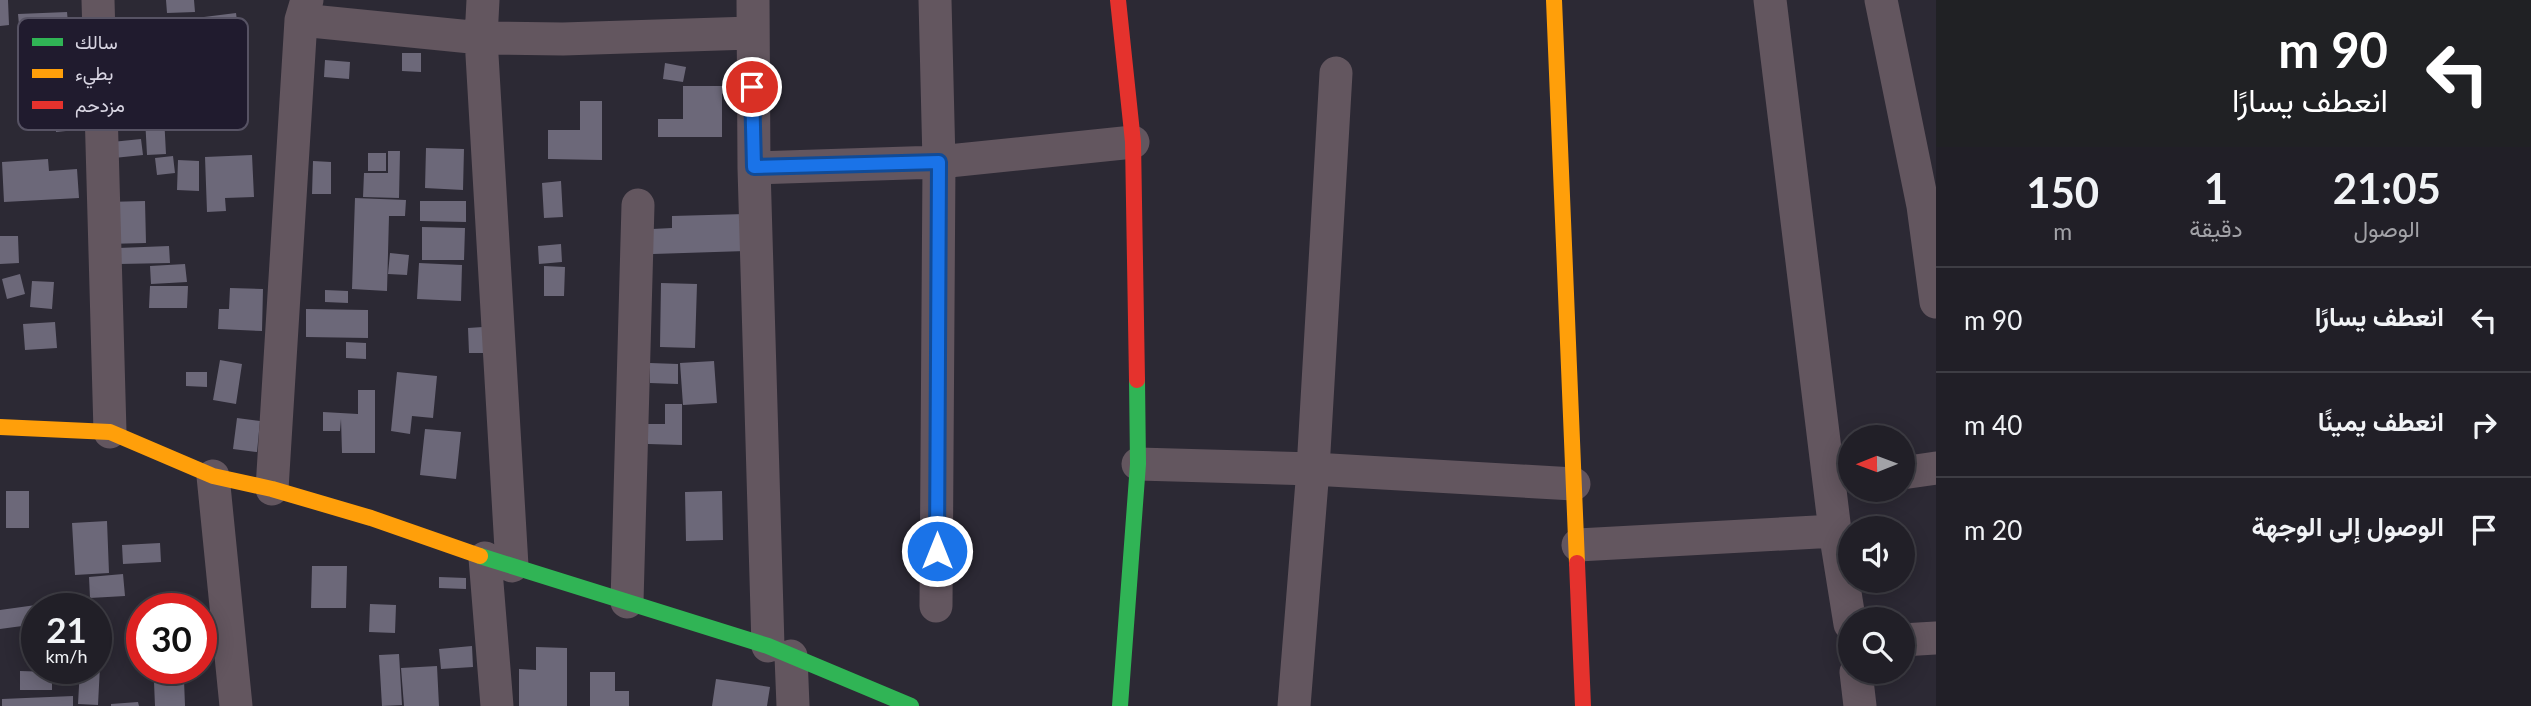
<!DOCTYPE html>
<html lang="ar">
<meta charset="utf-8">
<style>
:root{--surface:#211f27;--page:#29272f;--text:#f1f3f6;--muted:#a2a2a7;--line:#3e3d44}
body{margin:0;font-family:Lato,Vazirmatn,sans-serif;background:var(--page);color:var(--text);direction:rtl;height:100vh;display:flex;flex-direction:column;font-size:26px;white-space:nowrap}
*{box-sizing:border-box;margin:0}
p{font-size:23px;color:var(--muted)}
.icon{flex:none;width:38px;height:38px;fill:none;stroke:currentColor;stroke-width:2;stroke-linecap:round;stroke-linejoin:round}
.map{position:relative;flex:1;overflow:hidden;direction:ltr}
.panel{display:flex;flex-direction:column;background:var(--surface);width:595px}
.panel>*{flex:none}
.hud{background:#202124;color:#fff;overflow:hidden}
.needle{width:46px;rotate:269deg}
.buttons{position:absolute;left:1838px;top:425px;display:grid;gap:14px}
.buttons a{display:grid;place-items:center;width:77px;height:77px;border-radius:50%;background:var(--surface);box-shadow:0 4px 18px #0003,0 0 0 2px var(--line);font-size:35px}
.speed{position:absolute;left:21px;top:593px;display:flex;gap:14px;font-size:35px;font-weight:700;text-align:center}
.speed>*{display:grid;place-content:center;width:91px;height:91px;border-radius:50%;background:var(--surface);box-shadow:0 4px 18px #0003,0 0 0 2px var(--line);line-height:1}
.speed small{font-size:18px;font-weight:400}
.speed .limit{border:10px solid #d22;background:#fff;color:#111}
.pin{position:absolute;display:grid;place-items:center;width:60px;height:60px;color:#fff;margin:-30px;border:4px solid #fff;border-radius:50%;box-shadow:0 2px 7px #0007}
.me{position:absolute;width:77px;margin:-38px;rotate:0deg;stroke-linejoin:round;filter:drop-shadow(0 0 5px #0008)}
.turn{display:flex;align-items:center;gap:24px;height:147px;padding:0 28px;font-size:32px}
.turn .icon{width:91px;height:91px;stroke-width:2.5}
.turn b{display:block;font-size:49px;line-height:60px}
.eta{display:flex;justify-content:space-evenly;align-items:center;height:119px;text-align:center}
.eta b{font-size:42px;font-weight:700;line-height:49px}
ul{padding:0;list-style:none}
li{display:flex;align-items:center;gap:21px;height:105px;padding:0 28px;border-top:2px solid var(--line)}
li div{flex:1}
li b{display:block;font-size:26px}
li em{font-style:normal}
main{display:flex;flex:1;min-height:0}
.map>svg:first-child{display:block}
.building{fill:#6c6879}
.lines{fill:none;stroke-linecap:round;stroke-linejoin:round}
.street{stroke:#63565f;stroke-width:33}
.fast{stroke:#30b455;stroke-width:16}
.slow{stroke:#ff9f0a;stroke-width:16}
.jam{stroke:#e5322d;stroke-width:16}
.route-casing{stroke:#114b97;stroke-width:18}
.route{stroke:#1a73e8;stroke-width:12}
.key{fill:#201b2e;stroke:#575364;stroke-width:2}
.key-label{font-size:19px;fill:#d8d5e2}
</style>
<main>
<section class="panel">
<div class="hud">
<div class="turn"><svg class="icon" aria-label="left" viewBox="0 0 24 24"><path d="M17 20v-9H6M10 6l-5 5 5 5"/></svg><div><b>90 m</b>انعطف يسارًا</div></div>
</div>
<div class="eta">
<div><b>21:05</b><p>الوصول</p></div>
<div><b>1</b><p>دقيقة</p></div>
<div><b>150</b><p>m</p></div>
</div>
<ul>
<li><svg class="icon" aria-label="left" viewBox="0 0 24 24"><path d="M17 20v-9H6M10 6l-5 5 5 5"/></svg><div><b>انعطف يسارًا</b></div><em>90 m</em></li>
<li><svg class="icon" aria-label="right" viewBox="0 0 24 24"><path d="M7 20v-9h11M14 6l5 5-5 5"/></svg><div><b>انعطف يمينًا</b></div><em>40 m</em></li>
<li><svg class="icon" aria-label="arrive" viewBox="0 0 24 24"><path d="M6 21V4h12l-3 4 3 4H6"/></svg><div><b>الوصول إلى الوجهة</b></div><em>20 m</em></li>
</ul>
</section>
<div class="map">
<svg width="1936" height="706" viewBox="0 0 1936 706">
<rect width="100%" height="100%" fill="#2c2934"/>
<path class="building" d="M0,0h8l1,25 -9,1z
M166,0h28l1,12 -28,1z
M67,12l2,21 -49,3 -2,-22z
M236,13l2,15 -32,5 -2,-16z
M402,53h19v19l-19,-1z
M325,60l25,2 -1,17 -25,-2z
M665,63l21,4 -3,15 -20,-3z
M683,86h39v51h-64v-18h25z
M580,101h22v59l-54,-1v-29h32z
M101,111l22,1v18l-23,-1z
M75,115l1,15 -20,2 -1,-16z
M164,116l2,38 -19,1 -2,-37z
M141,139l2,16 -39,4 -2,-16z
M426,148l38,1 -1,41 -38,-2z
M388,151h12l-1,47 -36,-1 1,-24h24z
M368,153h18v18h-18z
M252,155l2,42 -29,1 1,13 -19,1 -2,-55z
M173,156l2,17 -18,2 -2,-17z
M48,159l1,12 28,-2 2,29 -75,4 -2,-40z
M178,160l21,1v30l-22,-1z
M313,161l18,1v32h-19z
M561,181l2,36 -19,1 -2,-35z
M355,198l51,2 -1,16h-16l-2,75 -35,-2z
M145,201l1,42 -39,1 -1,-42z
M420,201h46v21l-46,-1z
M745,214l1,37 -93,3 -1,-25 20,-1v-12z
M422,227l43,1 -1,32h-42z
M0,236h18l1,27 -19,1z
M561,244l1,18 -23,2 -1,-18z
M169,246l1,17 -51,1 -1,-16z
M390,253l19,2 -2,20 -19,-1z
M419,263l43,2 -1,36 -44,-2z
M185,264l2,18 -36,2 -1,-18z
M544,266l21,1 -1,29h-20z
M20,274l5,20 -18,5 -5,-20z
M32,281l22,1 -2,27 -22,-2z
M661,283l36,1 -2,64 -35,-1z
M150,286h38l-1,22h-38z
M230,288l33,1 -1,42 -44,-2 1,-20h10z
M325,290l23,1v12l-23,-1z
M306,309l62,1v28l-62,-1z
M55,322l2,26 -32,2 -2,-26z
M483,327l1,26h-15l-1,-25z
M346,342l20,1v16l-20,-1z
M220,360l22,4 -6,40 -23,-4z
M714,361l3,42 -34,2 -3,-42z
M650,363l28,1v20l-28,-1z
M186,372h21v15l-21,-1z
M397,372l40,4 -4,42 -21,-2 -2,18 -19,-3z
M358,390h17v63h-33l-1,-34 -1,12h-17v-19l35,2z
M665,404h17v41l-34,-1v-20h17z
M237,418l23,3 -3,31 -24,-3z
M425,429l36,3 -5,47 -36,-4z
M6,491h23v37h-23z
M722,491l1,49 -37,1 -1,-49z
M107,521l2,52 -34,2 -3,-52z
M160,543l1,19 -38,2 -1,-19z
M312,566h35l-1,42h-35z
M123,574l2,22 -35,2 -1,-21z
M439,577l27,1v11l-27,-1z
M86,602l1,7h-34v-1z
M370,604l26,1 -1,28 -26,-1z
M36,605l1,19 -37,5v-19z
M472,646l1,21 -32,2 -2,-20z
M536,647l31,1v58h-48v-37l17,1z
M399,654l3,51 -20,1 -3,-51z
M96,665l4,1 -2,39 -20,-1 2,-36h16z
M437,666l2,40h-35l-3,-38z
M20,671l32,1v18h-32z
M590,672h25v19h14v15h-39z
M716,679l54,8 -3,19h-55z
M184,680l1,26h-30l-1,-24z
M73,696v10h-71v-7z
M138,702l1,4h-28v-2z"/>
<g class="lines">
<path class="street" d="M98,0l12,432
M483,0l-2,38 31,528
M753,0l1,168 14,478
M935,0l4,162 -3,444
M1770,0l65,531 15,93
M1881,0l42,206 13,96
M301,20l180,18 82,1 188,-6
M754,168l185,-6 194,-20
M1138,464l175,5 261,15
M1902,473l34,-5
M213,476l23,230
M272,489l29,-469 6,-20
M1578,545l257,-14
M485,558l12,148
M627,602l11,-397
M1902,640l34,-2
M791,656l2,50
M1856,672l4,34
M1294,706l19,-237 23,-396"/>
<path class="fast" d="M480,556l288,90 143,60
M1120,706l18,-242 -1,-84"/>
<path class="slow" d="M1554,0l23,563
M0,427l110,5 103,44 59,13 99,29 109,38"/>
<path class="jam" d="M1118,0l15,142 4,238
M1577,563l6,143"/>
</g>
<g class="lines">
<g class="route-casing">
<path id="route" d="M752,87l2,80 185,-5 -2,389"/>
</g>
<use href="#route" class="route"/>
</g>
<rect x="18" y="18" width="230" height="112" rx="10" class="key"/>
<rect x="32" y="38" width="31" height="8" fill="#30b455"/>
<rect x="32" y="69" width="31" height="9" fill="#ff9f0a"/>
<rect x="32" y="101" width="31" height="8" fill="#e5322d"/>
<g class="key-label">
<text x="75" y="49">سالك</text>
<text x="75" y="80">بطيء</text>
<text x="75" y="112">مزدحم</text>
</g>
</svg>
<div class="buttons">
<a><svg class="needle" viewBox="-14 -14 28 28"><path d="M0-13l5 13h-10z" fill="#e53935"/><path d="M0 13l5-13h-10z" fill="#a2a2a7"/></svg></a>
<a><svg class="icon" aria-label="sound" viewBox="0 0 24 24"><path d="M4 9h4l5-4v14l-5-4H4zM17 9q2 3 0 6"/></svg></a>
<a><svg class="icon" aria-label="search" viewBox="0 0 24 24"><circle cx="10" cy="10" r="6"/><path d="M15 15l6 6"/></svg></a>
</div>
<div class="speed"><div>21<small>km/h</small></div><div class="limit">30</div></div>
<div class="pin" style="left:752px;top:87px;background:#d93025"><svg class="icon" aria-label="arrive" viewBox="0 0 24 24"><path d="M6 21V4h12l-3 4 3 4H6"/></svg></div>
<svg class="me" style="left:937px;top:551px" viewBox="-20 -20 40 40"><circle r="17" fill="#1a73e8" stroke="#fff" stroke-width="3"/><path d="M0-11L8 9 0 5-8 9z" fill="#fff"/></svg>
</div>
</main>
